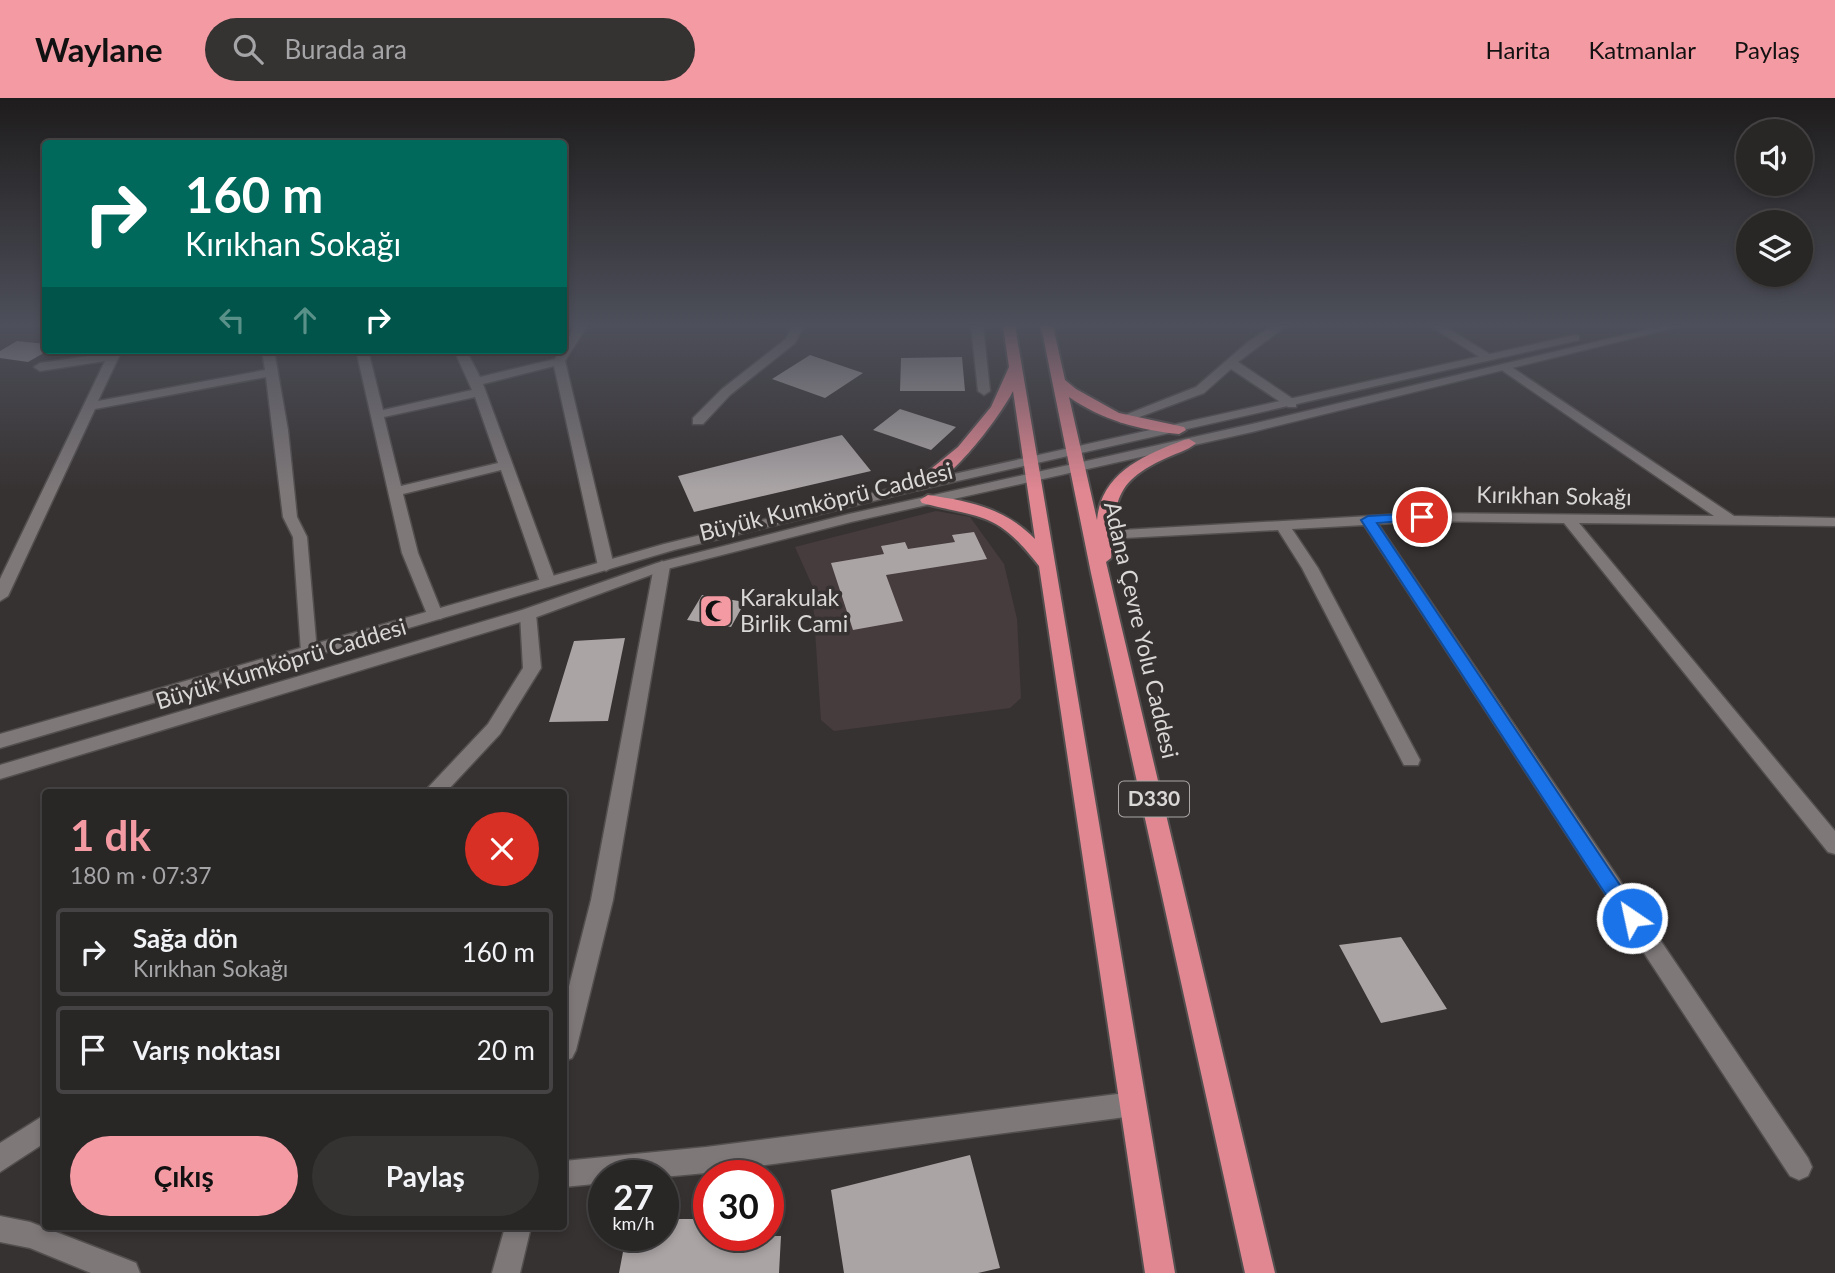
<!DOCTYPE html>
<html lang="tr">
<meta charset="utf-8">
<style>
:root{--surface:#292626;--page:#353232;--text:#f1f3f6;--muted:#a5a5a7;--line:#454343;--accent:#f49aa3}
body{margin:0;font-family:Lato,sans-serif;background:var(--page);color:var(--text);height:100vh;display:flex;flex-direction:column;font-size:26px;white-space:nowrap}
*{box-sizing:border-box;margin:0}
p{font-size:23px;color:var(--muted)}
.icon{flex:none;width:38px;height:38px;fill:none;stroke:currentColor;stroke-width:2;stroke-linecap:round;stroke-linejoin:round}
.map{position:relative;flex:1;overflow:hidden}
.details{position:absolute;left:42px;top:691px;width:525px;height:441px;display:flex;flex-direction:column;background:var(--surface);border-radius:7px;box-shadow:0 4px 10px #0003,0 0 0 2px var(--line)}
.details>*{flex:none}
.banner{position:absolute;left:42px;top:42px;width:525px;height:214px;border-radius:7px;box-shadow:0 4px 10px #0003,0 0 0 2px var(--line);background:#00695c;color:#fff;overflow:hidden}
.buttons{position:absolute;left:1736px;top:21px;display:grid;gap:14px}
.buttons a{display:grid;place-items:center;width:77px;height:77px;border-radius:50%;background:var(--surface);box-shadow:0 4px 10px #0003,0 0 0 2px var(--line);font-size:35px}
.speed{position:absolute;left:588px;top:1062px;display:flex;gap:14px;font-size:35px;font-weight:700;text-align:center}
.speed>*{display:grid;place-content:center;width:91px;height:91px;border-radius:50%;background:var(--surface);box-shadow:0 4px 10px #0003,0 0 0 2px var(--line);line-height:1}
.speed small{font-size:18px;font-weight:400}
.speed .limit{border:10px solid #d22;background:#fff;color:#111}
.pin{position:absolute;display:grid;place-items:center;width:60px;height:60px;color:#fff;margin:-30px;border:4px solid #fff;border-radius:50%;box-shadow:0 2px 7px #0007}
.me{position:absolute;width:77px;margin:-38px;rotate:326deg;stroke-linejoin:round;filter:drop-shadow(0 0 5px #0008)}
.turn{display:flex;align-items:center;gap:24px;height:147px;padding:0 28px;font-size:32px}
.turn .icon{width:91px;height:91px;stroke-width:2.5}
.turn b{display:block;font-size:49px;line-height:60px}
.lanes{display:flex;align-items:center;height:66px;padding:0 28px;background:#0003;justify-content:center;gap:35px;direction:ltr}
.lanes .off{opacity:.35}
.round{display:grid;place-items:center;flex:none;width:74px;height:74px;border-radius:37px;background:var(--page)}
.summary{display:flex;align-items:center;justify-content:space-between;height:119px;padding:0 28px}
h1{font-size:42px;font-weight:700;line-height:52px;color:var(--accent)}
.primary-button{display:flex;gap:14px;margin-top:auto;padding:14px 28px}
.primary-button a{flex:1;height:80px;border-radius:42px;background:var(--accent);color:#111;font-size:28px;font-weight:700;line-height:80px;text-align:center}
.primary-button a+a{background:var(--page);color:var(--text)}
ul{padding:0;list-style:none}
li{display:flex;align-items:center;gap:21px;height:88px;margin:0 14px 10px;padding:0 14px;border:4px solid var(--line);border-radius:7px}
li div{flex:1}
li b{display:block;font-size:26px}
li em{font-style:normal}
header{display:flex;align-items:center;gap:42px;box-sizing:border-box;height:98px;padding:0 35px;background:var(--accent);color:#111}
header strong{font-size:33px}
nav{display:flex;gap:38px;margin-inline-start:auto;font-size:24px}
.search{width:490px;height:63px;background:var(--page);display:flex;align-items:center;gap:18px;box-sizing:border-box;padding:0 24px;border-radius:38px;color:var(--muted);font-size:26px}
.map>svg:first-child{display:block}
.built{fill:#473c3d}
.building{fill:#aaa4a5}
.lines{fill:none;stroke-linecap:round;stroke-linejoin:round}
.minor-casing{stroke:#534f4f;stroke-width:3}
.secondary-casing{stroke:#534f4f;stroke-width:3}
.trunk-casing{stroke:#534f4f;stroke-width:4}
.minor{fill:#7e7879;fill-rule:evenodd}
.secondary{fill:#7e7879;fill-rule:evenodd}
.trunk{fill:#e08792;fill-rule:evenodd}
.route{fill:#1a73e8;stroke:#114b97;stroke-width:2}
.labels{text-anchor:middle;stroke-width:7;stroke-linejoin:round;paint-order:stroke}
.shield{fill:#373232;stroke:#a9a6a6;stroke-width:2}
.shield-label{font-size:21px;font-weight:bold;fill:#dad7d7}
.street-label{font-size:23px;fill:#dad7d7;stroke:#373232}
.poi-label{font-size:23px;fill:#dad7d7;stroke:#373232;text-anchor:start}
</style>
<header>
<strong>Waylane</strong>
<div class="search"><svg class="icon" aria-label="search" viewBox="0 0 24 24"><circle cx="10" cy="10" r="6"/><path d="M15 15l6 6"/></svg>Burada ara</div>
<nav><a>Harita</a><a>Katmanlar</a><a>Paylaş</a></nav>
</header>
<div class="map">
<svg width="1835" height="1175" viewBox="0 0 1835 1175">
<rect width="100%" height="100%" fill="#373232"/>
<path class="built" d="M936,413l34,6 34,47 13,55 4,79 -11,10 -176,23 -13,-11 -9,-135 -17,-38z"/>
<path class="building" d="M17,243l29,3v6h3l-21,12 -28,-4v-7z
M810,257l53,18 -38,25 -53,-19z
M962,259l3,34h-65l1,-33z
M900,311l56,18 -25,23 -58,-20z
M842,337l29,36 -177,41 -16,-36z
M974,434l13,27 -101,16 17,46 -50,9 -22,-67 53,-9 -3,-8 24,-4 3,7 47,-7 -3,-7z
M702,497l43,7 -14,25 -44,-7z
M625,540l-17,83 -59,1 25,-81z
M1401,839l46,72 -66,14 -42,-78z
M970,1057l30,113 -22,5h-134l-13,-83z
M663,1121h46v17h72l-2,37h-160l7,-37h37z"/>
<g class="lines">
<g class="minor-casing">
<path id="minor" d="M575,228h12l-22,35 49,205 -8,5 -8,-5 -44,-200 -71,18 73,198 -8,5 -8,-5 -39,-112 -98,24 15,59 25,62 -2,4h-12l-27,-66 -46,-203h12l15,60 89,-20 -18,-40h12l14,27 75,-18 5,-9h4v-5zM475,299l23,66 -97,23 -17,-69z
M792,228h12l-9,17 -65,52 -27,29h-10v-6l29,-29 64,-50z
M971,228h12l7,65 -6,4 -6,-4z
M1272,228h14l-48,36 58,39v6h-8l-57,-38 -27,24 -78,29 -5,1 -6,-4 81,-32 52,-45z
M1430,228h14l52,32 -10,3z
M110,252h12l-24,51 167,-31 -3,-20h12l14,80 9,87 10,20 10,115 -2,4h-12l-2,-4 -8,-115 -10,-20 -17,-140 -171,32 -87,187 -8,5v-22l105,-218 -65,10 -6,-4 6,-4 69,-10z
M1507,266l227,152 101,2v8l-256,-3 256,308v23l-7,-2 -264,-329 -142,-2 -44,3 430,634 4,9 -4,9 -9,4 -9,-4 -426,-651 -72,4 26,39 102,192 -2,5h-14l-102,-197 -24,-38 -173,9 -7,-4 7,-4 317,-18 292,3 -211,-145 -2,-3z
M662,463l8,5 -57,334 -37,150 -4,8 -8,3v-55l27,-106 63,-334z
M528,511l8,5 5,54 -41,66 -55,59h-22l65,-69 35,-56 -3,-54z
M1133,994l9,3 3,9 -3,9 -9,3 -427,57 -43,4 -59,-1v7l-40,4v-26l142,-14z
M46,1016v28l-46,30v-29z
M0,1118l30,6 96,37 10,4 4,10h-49l-61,-25 -30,-6z
M505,1129h26l-11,46h-28z"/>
</g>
<g class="secondary-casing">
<path id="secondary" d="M1662,228h20l-430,106 -401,90 -184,47 -133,49 -534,161v-14l522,-155 135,-47 192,-49 403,-90z
M1575,237l4,1v4l-661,150 -244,60 -674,198v-14l664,-190 254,-62z"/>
</g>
<g class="trunk-casing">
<path id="trunk" d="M1003,228h12l160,947h-30l-106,-707c-43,-55 -55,-47 -117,-63l-2,-3 8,-5c41,6 77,13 107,44l-22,-148c-12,24 -71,106 -100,98l-3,-3 48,-39 33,-40 18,-40z
M1041,228h12l12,54 11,9 43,24 65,14 2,3 -7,4c-40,-4 -77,-14 -110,-37l28,123c4,-47 47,-65 87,-80l5,-1 7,4c-8,8 -23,11 -34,17 -53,25 -45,47 -51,98l-5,4 169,711h-30l-154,-700z"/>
</g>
<use href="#minor" class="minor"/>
<use href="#secondary" class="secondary"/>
<use href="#trunk" class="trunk"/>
</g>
<linearGradient id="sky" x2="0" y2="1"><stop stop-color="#1e1c1c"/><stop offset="0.58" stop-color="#4d4f5a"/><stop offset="1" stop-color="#4d4f5a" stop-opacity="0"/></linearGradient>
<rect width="1835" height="392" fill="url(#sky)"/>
<path class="route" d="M1422,415l7,4 -2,2 -50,4 261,389 3,6 -3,6 -6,2 -7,-2 -264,-404 7,-4z"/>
<defs>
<g id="mosque-square" transform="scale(1.75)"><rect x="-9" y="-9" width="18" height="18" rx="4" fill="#f49aa3" stroke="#373232"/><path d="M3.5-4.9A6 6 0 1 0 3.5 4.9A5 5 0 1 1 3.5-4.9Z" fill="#111"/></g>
</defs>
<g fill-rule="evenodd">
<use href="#mosque-square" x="716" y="513"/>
</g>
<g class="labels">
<rect class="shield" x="1119" y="683.5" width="70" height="35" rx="5"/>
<g class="shield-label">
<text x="1154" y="708">D330</text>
</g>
<g class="street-label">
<text transform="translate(1554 398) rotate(1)" y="8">Kırıkhan Sokağı</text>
<text transform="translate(826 404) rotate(-14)" y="8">Büyük Kumköprü Caddesi</text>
<text transform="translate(1141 532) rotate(77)" y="8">Adana Çevre Yolu Caddesi</text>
<text transform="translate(281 566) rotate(-17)" y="8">Büyük Kumköprü Caddesi</text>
</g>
<g class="poi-label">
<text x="740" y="508">Karakulak<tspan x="740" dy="26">Birlik Cami</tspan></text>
</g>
</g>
</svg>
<div class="buttons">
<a><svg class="icon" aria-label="sound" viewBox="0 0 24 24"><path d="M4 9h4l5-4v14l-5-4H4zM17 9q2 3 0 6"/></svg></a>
<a><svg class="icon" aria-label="layers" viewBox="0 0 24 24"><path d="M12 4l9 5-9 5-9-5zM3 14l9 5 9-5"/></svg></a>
</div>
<div class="speed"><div>27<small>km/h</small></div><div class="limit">30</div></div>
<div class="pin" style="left:1422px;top:419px;background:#d93025"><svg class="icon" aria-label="arrive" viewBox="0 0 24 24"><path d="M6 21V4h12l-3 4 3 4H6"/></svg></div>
<svg class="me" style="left:1632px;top:820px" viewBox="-20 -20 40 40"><circle r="17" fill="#1a73e8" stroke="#fff" stroke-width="3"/><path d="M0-11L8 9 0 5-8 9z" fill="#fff"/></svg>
<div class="banner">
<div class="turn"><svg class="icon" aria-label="right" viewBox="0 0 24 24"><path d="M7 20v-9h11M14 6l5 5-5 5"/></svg><div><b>160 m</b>Kırıkhan Sokağı</div></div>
<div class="lanes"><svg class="icon off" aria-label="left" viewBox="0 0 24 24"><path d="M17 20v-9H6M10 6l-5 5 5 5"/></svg><svg class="icon off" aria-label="ahead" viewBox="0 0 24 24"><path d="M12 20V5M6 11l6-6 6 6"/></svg><svg class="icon" aria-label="right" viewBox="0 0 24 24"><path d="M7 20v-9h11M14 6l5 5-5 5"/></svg></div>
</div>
<section class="details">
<div class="summary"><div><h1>1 dk</h1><p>180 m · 07:37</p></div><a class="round" style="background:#d93025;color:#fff"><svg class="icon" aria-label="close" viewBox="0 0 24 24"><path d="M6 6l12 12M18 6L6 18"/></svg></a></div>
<ul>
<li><svg class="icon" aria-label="right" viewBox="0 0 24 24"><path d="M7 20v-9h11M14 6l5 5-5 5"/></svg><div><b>Sağa dön</b><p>Kırıkhan Sokağı</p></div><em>160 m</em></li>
<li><svg class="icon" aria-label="arrive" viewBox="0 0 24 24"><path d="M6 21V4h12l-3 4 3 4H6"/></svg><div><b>Varış noktası</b></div><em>20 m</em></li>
</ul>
<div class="primary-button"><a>Çıkış</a><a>Paylaş</a></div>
</section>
</div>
